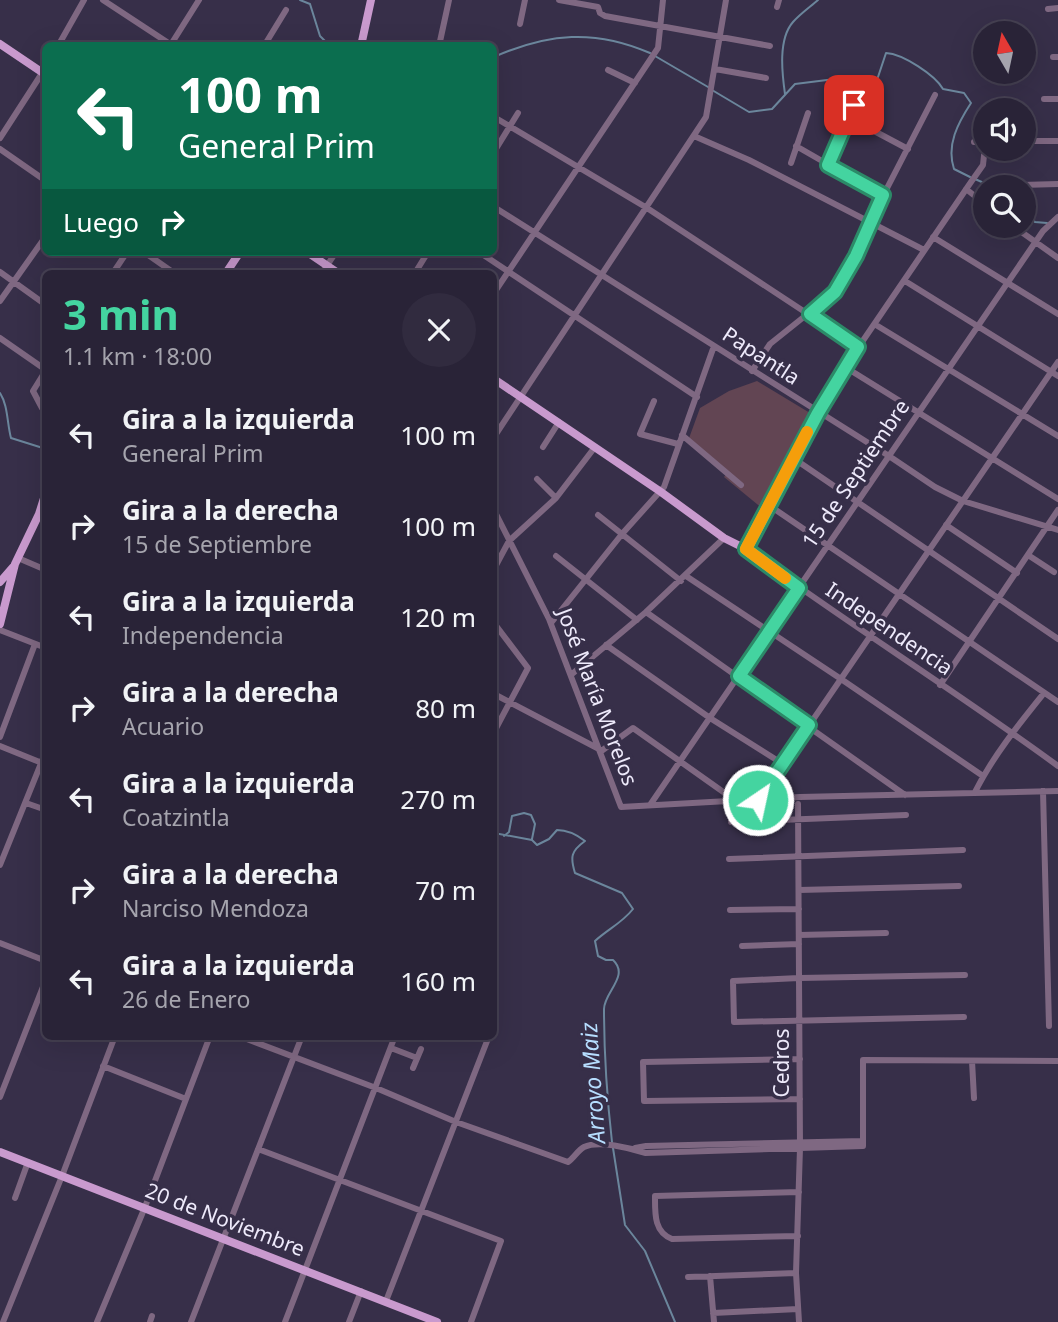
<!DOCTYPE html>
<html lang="es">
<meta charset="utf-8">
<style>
:root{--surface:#292337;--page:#312b3f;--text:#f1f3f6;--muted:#a5a4ad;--line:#454052;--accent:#44d4a0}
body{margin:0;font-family:"Noto Sans",sans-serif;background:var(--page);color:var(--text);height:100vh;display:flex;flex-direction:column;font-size:26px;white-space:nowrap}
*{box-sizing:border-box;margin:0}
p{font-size:23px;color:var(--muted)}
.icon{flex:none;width:38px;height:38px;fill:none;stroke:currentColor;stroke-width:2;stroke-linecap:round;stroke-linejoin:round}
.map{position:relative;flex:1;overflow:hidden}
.drawer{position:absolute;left:42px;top:270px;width:455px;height:770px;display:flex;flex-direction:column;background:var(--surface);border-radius:10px;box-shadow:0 7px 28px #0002,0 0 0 2px var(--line)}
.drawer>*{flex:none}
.guide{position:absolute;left:42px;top:42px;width:455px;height:214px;border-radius:10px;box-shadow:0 7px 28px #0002,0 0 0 2px var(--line);background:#0b6e4f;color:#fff;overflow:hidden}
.needle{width:46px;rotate:351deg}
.tools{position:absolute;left:973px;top:21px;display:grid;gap:14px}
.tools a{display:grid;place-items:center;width:63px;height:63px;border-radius:50%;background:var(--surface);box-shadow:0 7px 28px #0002,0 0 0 2px var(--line);font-size:35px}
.pin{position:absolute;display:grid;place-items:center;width:60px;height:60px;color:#fff;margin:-30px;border-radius:14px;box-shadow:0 4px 10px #0006}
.me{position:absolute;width:77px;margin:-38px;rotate:34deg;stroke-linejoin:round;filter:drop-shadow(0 0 5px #0008)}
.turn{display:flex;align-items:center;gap:24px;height:147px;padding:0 21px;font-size:32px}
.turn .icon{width:91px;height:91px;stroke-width:2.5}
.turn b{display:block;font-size:49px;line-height:60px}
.then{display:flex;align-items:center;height:66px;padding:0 21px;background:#0003;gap:14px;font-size:26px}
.round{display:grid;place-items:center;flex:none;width:74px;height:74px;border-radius:37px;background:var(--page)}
.headline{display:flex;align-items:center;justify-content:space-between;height:119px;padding:0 21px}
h1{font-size:42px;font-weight:700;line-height:52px;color:var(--accent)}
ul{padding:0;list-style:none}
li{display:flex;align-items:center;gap:21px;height:91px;padding:0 21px}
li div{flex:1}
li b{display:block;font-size:26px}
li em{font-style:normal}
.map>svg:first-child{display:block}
.green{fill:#624553}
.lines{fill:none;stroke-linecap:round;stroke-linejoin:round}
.stream{stroke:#6b869c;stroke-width:2}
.minor{stroke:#7f6882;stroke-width:6}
.major{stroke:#c99ace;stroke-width:8}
.route-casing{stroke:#2c8a68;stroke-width:18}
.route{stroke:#44d4a0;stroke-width:12}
.slow{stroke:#f59e0b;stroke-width:12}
.labels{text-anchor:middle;stroke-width:7;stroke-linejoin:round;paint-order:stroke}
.street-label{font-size:21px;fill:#eeeafb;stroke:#372f49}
.water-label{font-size:23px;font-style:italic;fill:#b6ddfe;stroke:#372f49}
</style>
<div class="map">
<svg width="1058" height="1322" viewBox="0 0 1058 1322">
<rect width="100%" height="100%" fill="#372f49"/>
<path class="green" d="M757,381l53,32 -47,96 -39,-32 3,-4 -39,-32 12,-33 29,-17z"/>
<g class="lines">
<path class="stream" d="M300,0l10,4 10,32 10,10
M655,56l53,31
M494,57c54,-24 101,-28 156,-4
M712,90l37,22 23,-3 23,-25 56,-7 18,10 9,-10 8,-24c17,1 49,22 57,36l21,4 7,10c-13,20 -25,42 -17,66l16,8
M785,94c-3,-21 -7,-55 8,-72 7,-8 17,-15 25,-22
M975,179l18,8
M1024,211l11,11 12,1
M0,393c8,12 7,30 11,45l35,11
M494,833l38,7 5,5 12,-6 8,-9c11,0 19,4 28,11 -14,10 -15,16 -10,32l47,20 11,16c-11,14 -25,20 -38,32l3,15 8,4h7c17,16 -9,32 -9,49 0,44 3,89 8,133
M504,836l5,-4 3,-16 12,-3 7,2 4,9 -3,15
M613,1148l12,77 20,26 30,71"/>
<path class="minor" d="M103,0l70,46
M559,0l39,7 2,6 5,3 165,30
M777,7l2,-7
M1048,9l10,-1
M520,24l5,-24
M58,46l26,-46
M170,46l29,-46
M264,46l22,-36
M439,46l10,-46
M1053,57h5
M715,69l51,9
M608,70l27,13
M1044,99h14
M494,117l153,91 211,139
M876,132l32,17
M694,136l55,24 175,90
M0,138l46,-71
M1024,141h34
M974,142h11
M796,146l87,50
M985,146l-2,19 -12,17 -126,185 -52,91 -47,91c102,75 210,142 312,217
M0,149l46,32
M494,152l24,-39
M791,163l17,-50
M828,165l26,-60
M1021,185l37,-1
M966,189l19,15
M494,207l395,249 46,31 28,14 95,29
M1013,226l45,32
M933,237l125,77
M144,252l30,21
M479,252l218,145
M0,272l46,33
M113,273l14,-21
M322,273l14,-21
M415,273l13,-21
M905,281l153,95
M494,293l164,-245 5,-48
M0,301l46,-65
M876,325l182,111
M0,338l46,32 -13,21 9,17
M845,367l213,132
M752,371l18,-27 65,-52 21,-36 27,-60 52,-101
M654,401l-14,33 38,10
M682,435l59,50
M494,437l212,-320 20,-117
M543,447l16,-25
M793,458l265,181
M537,479l19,19
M770,506l288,196
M494,510l55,109 72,188 179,-10 258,-6
M598,515l83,66
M946,525l71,48
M1028,555l26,17
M556,556l81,64
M18,558l28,12
M494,569l15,-28 47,-43 39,-51
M686,576l155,103 142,97
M646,612l259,183
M494,623l34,45 -34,64
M551,623l71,-89 42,-47 50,-141
M0,630l46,18
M606,645l104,73 73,46
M572,674l74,-62 78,-74
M940,685l118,-175
M494,694l105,55
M0,737l35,-93
M0,746l42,17
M600,752l33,-24 103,73
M1043,791l6,235
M975,792c18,-36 44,-68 69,-99
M758,800l300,-438
M26,803l20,7
M798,804l2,344 -4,125 3,49
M650,805l393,-574 15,-14
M731,822l175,-7
M729,859l234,-9
M0,865l46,-114
M799,890l160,-4
M730,910l69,-1
M799,935l87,-2
M0,943l46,18
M742,946l57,-2
M964,1017l-230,5 -1,-41 66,-3 166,-3
M239,1036l137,52 80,34 112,40c6,-4 10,-12 16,-15 15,-7 46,1 61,6l218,-7v-86l195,1
M391,1048l26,10
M800,1059l-157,3 1,39 156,-2
M972,1061l2,37
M103,1066l83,33
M413,1068l8,-19
M0,1097l46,-118
M635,1148l11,-2 217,-5
M258,1149l243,92 -30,81
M15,1198l13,-36
M798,1236l-126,3c-18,-7 -17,-25 -17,-43l144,-4
M710,1276l4,46
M688,1277l108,-4
M386,1301l103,-265
M713,1313l85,-4
M3,1322l59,-146 53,-140
M97,1322l48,-115 65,-171
M150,1322l2,-6
M191,1322l111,-286
M285,1322l110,-286
M349,1322l12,-31"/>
<path class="major" d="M0,44l46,31
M361,46l10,-46
M307,252l31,21
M226,273l14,-21
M494,379l167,113 63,46 22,11
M0,582l13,-15
M0,624l15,-60 24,-50 7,-22
M0,1152l437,170"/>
</g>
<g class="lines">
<g class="route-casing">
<path id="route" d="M758,800l51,-75 -70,-49 60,-88 -53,-39 72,-136 40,-66 -48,-33 25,-22 21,-36 27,-61 -55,-30 26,-60"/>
</g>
<use href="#route" class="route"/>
<path class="slow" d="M785,578l-39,-29 61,-117"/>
</g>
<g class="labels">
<g class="street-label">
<text transform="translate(761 356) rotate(33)" y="7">Papantla</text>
<text transform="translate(856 474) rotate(-56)" y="7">15 de Septiembre</text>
<text transform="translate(889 629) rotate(34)" y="7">Independencia</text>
<text transform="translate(597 697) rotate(69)" y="7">José María Morelos</text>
<text transform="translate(782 1063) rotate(-90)" y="7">Cedros</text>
<text transform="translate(225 1220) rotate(21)" y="7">20 de Noviembre</text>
</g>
<g class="water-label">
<text transform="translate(593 1083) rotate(-94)" y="8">Arroyo Maiz</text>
</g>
</g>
</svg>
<div class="tools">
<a><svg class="needle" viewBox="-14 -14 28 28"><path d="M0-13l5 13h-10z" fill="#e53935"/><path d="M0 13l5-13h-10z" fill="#a5a4ad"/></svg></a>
<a><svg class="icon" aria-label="sound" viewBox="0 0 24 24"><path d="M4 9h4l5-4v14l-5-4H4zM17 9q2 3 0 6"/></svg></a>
<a><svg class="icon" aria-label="search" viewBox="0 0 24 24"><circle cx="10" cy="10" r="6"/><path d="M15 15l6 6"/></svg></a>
</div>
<div class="pin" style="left:854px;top:105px;background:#d93025"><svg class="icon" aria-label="arrive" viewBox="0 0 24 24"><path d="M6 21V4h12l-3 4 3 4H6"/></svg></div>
<svg class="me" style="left:758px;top:800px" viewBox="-20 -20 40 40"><circle r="17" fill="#44d4a0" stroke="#fff" stroke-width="3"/><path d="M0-11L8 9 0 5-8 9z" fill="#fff"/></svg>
<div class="guide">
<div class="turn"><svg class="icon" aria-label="left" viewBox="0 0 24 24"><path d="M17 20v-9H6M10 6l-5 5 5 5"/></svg><div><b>100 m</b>General Prim</div></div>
<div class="then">Luego<svg class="icon" aria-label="right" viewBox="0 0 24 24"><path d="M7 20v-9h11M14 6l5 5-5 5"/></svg></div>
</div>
<section class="drawer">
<div class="headline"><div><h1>3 min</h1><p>1.1 km · 18:00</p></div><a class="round"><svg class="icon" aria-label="close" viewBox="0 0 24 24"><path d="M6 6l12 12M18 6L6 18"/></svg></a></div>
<ul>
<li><svg class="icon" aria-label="left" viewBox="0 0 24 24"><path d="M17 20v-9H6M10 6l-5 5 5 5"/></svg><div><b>Gira a la izquierda</b><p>General Prim</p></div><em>100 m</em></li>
<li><svg class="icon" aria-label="right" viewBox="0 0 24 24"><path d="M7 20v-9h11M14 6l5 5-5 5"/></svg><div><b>Gira a la derecha</b><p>15 de Septiembre</p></div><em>100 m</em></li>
<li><svg class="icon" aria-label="left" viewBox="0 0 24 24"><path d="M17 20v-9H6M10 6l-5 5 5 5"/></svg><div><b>Gira a la izquierda</b><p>Independencia</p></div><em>120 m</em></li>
<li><svg class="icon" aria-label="right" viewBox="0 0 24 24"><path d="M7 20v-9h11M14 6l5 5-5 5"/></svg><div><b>Gira a la derecha</b><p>Acuario</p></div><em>80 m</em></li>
<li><svg class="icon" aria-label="left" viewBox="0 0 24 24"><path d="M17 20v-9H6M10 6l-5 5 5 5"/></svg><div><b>Gira a la izquierda</b><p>Coatzintla</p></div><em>270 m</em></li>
<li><svg class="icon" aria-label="right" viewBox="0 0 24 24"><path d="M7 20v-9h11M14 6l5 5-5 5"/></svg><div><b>Gira a la derecha</b><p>Narciso Mendoza</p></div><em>70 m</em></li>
<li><svg class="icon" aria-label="left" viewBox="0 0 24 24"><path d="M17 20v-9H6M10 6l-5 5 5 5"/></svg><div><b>Gira a la izquierda</b><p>26 de Enero</p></div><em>160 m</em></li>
</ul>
</section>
</div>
